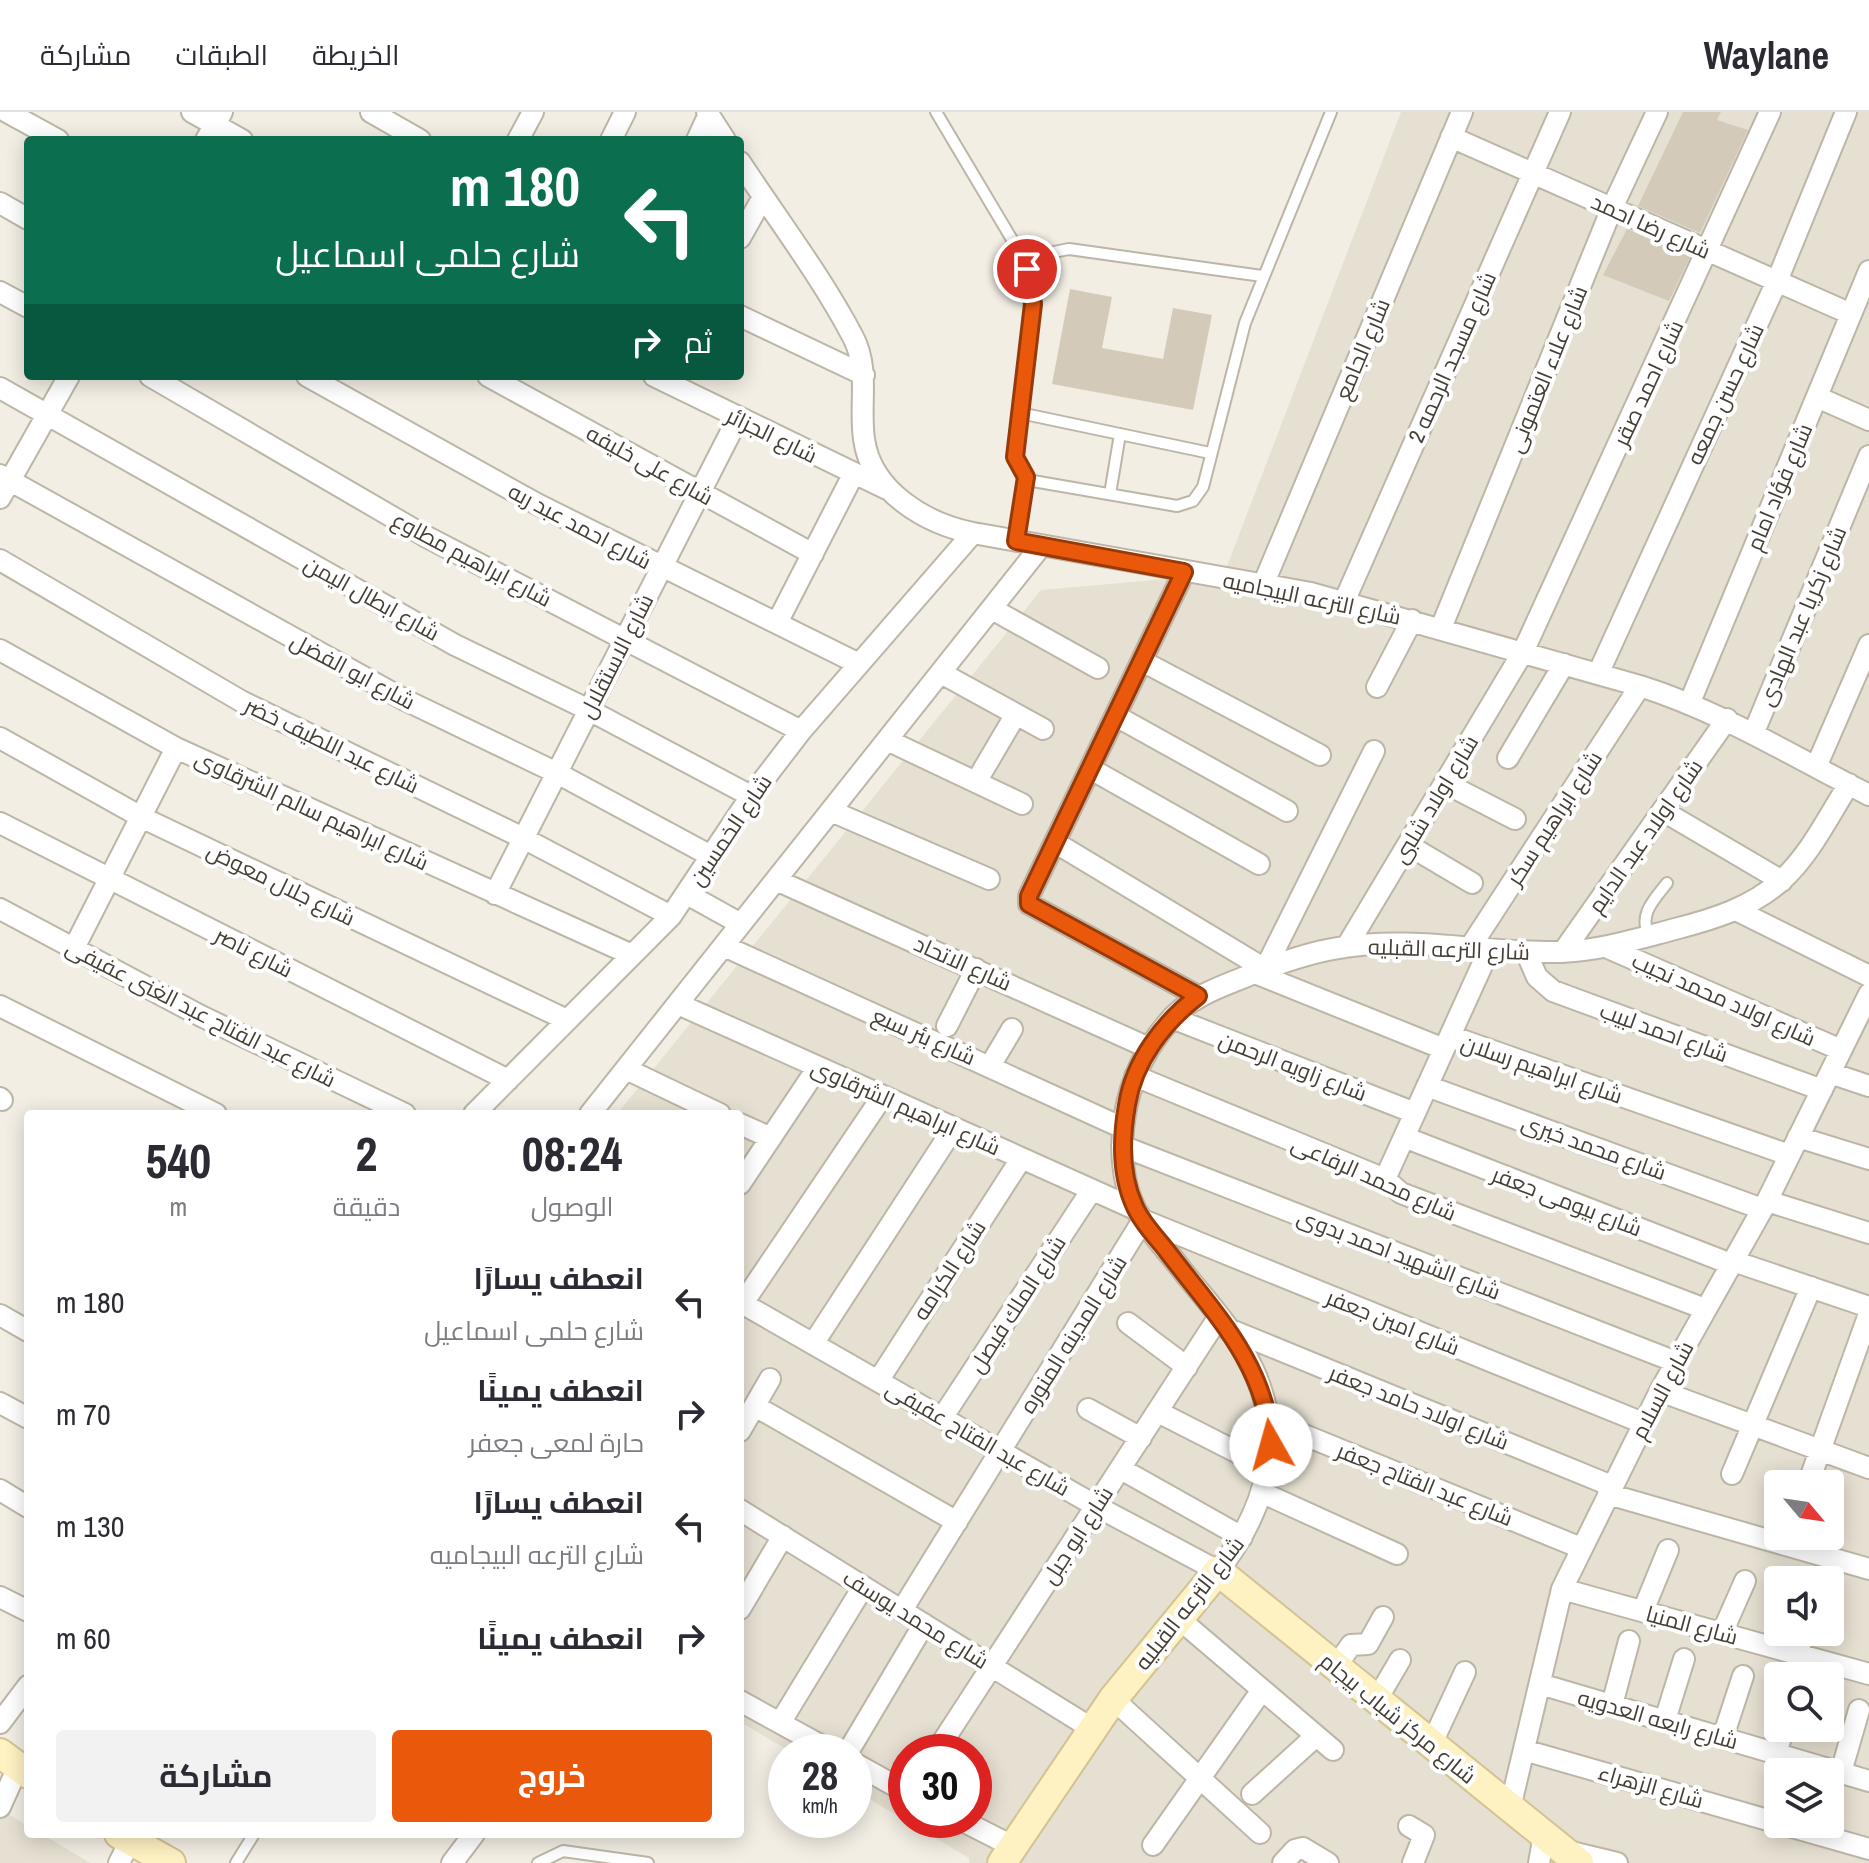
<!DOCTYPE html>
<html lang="ar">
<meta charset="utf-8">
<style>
:root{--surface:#fff;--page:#f2f2f3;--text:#2b2b33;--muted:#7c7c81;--line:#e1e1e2;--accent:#ea580c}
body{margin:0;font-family:"Archivo Narrow",Cairo,sans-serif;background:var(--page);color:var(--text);direction:rtl;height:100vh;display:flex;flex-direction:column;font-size:30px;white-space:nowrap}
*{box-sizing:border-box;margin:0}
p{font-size:26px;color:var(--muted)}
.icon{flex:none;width:44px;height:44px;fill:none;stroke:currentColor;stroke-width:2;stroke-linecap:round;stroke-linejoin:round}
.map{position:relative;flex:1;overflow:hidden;direction:ltr}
.details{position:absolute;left:24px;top:998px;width:720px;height:728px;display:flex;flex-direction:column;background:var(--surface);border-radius:8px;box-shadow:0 4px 20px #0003;direction:rtl}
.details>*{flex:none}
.guide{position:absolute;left:24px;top:24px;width:720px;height:244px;border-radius:8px;box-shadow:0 4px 20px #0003;direction:rtl;background:#0b6e4f;color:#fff;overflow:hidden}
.needle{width:52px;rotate:119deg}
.controls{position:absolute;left:1764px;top:1358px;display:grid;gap:16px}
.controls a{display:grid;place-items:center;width:80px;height:80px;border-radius:8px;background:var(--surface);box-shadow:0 4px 20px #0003;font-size:40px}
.speed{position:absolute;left:768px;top:1622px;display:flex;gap:16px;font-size:40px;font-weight:700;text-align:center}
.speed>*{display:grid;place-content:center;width:104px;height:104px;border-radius:50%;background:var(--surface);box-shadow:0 4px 20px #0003;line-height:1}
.speed small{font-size:20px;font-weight:400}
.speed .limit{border:12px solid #d22;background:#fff;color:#111}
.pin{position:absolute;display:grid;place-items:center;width:68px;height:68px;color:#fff;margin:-34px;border:4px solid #fff;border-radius:50%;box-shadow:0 2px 8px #0007}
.me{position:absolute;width:88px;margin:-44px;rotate:353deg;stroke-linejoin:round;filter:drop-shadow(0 0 6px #0008)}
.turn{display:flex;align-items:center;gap:28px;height:168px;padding:0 32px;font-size:36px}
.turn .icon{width:104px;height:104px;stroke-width:2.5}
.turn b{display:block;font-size:56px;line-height:68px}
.then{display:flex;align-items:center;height:76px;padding:0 32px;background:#0003;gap:16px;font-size:30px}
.eta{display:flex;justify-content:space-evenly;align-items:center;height:136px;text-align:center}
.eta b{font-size:48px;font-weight:700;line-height:56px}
.cta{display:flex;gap:16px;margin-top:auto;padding:16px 32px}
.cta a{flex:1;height:92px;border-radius:8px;background:var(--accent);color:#fff;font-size:32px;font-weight:700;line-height:92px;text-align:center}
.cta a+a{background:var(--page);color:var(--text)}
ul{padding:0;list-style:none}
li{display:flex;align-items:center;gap:24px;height:112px;padding:0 32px}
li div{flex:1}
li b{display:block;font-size:30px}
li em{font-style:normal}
header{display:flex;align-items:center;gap:48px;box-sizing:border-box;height:112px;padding:0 40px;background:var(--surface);border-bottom:2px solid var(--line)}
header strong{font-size:38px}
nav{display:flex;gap:44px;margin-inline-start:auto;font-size:28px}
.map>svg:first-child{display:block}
.residential{fill:#e6e0d2;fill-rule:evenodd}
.building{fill:#d4caba}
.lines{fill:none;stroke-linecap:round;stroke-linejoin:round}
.service-casing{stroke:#bdb6a7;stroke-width:14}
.minor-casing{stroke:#bdb6a7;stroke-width:24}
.secondary-casing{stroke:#d2c294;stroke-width:32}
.service{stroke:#fff;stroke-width:10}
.minor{stroke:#fff;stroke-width:20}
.secondary{stroke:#fef1c2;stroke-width:28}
.route-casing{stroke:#983908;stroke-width:20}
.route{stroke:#ea580c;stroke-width:14}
.labels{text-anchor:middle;stroke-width:8;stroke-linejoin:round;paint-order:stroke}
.street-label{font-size:22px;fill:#443e34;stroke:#fff}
</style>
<header>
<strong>Waylane</strong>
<nav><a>الخريطة</a><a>الطبقات</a><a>مشاركة</a></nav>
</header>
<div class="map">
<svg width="1869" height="1751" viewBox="0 0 1869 1751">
<rect width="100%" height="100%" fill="#f2eee4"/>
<path class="residential" d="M1401,0h468v1751h-900v-5l-115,-68v-38h-63l-51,-30v-608h-123l424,-524 183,-16zM1778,1372h52v52h-52zM1778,1468h52v52h-52zM1778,1564h52v52h-52zM906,1640h68v68h-68zM1778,1660h52v52h-52z
M0,1697l28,17v8h14l48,29h-90z"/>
<path class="building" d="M1683,0h38l-4,8 31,10 -48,103 -62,-27z
M1627,117l63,28 -21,44 -66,-26z
M1070,177l42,8 -10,51 61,11 10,-51 39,7 -19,95 -141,-26z"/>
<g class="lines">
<g class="service-casing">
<path id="service" d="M936,0l87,146 8,23 2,23 -18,153 6,15 12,9 144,25 16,-5 10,-14 42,-164 86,-211
M1023,146l46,-9 193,27
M1020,301l190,40
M1110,382l10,-60
M1016,429l10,-64
M1649,823c-11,-21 6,-36 18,-52
M236,1751l18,-29
M538,1751l25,-12 85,12"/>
</g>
<g class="minor-casing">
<path id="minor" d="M7,0l51,28
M192,0l50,28
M371,0l49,28
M707,0l18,28
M1451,25l400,177
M206,28l16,-28
M518,28l15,-28
M611,28l14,-28
M697,28l12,-26
M740,50c38,58 81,114 113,175 17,32 6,68 11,102 7,53 63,85 109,94l338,60 329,93c82,26 152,70 229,109
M0,91l28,16
M740,126l23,-41
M0,180l28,15
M740,204l124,59
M150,264l275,160 376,195
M307,264l230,128 322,160
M488,264l325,178
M654,264l233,113
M0,276l455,257 134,65 162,86
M1817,285l52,23
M0,363l405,225 152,73 154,83
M0,386l69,-122
M0,448l241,141 282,137 148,78
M1184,460l-155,324v8l169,92
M1263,473l199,-473
M1344,490l216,-490
M992,497l106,59
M778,509l75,-146
M1441,516l171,-420 45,-96
M0,538l176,98 456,207
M1142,549l178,94
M941,561l102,56
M1598,562l179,-393 69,-169
M1377,575l35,-67
M1690,590l179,-431
M1116,604l171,95
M1754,620l115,-276
M0,626l143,80 424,202
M887,628l135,64
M1508,646l56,-94
M1816,655l53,-122
M1091,657l168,95
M976,670l40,-68
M1445,671l70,36
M831,699l158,68
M1663,699l119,70
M0,711l508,257
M1056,731l209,126 109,-218
M1408,733l64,38
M776,768l373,168
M495,782l243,-476
M687,782l54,30
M0,797l201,107 204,98
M1736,798l133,66
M724,834l399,182
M1347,834l176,-294 247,-540
M1606,835l235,103
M74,836l102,-200
M1469,837l171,-263
M1526,840l11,25 16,14 269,99
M1563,840l164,-233
M1255,861l184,74 17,-9 333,117
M678,892l457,205
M0,894l216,108
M1172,906l243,95
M947,914l29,-57
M990,954l22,-37
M626,957l94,45
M1830,961l39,13
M1135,964l250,103 16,14 304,116
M1427,974l335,123
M0,986l2,2
M474,1002l197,-198 80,-120 50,-65 172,-198
M590,1002l451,-568
M740,1012l31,14
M1404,1025l327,127
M1798,1025l71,22
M1122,1034l554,216
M1385,1067l104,-229
M740,1072l78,-117
M1767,1089l102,32
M1733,1149l136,46
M740,1190l356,204 122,65c50,-64 70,-137 30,-212 -17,-33 -47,-64 -70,-94 -14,-18 -31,-36 -42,-55 -15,-28 -16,-66 -11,-96 6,-36 23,-70 48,-97 22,-23 51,-31 79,-43 30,-12 61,-23 93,-27 66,-11 147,7 215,5 39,-1 77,-13 115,-23 39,-10 75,-21 106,-48 29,-26 47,-64 68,-97
M743,1191l139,-206
M0,1203l28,16
M1128,1211l59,44
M1226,1216l386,158
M813,1232l140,-215
M878,1269l143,-222
M1660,1279l209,77
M0,1291l28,15
M755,1294l202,116
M1088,1297l53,29
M1158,1300l112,57
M942,1306l149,-227
M1270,1309l311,127
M740,1319l30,-52
M1121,1357l121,68
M1732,1362l79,-187
M1808,1372l61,-170
M0,1378l28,17
M1263,1381l134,61
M1608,1382l261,75
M740,1398l351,218
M1562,1477l307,85
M0,1485l28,14
M740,1497l43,-73
M902,1498l241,-390 500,203
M1643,1499l25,-61
M1178,1506l155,132
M1722,1521l23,-52
M1797,1542l8,-22
M1335,1556l16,-23 17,-1 15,-27
M1540,1572l329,97
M1113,1587l147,134
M740,1589l93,51
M1376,1589l24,-41
M1612,1593l17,-64
M1665,1608l19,-61
M0,1611l28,-37
M780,1611l83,-136
M1723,1625l20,-61
M1431,1633l34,-73
M1524,1638l254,73
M848,1640l76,-128
M936,1640l282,-434
M1776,1641l8,-25
M854,1651l52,29
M1841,1660l18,-62
M1252,1682l64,-58
M0,1695l18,-40
M1510,1696l52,-219 98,-198 107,-190 102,-207
M961,1708l51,26
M1781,1712l88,25
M1409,1714l15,9 -11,28
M1153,1733l109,-155
M1567,1739l50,12
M119,1751l11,-22
M452,1751l22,-29
M1283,1751l12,-13 8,-2 25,15
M1539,1751l5,-28"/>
</g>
<g class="secondary-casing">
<path id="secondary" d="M0,1641l28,21
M119,1722l52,29
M1002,1751l111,-164 105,-128 361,292"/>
</g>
<use href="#service" class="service"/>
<use href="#minor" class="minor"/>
<use href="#secondary" class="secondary"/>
</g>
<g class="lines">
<g class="route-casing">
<path id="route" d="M1027,157l6,35 -18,153 11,20 -10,64 168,31 -155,324v8l169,92c-35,27 -64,65 -71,109 -6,34 -7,70 8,102 7,16 21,30 32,44 46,61 100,114 104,194"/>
</g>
<use href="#route" class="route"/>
</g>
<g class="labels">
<g class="street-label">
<text transform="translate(1651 114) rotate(24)" y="8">شارع رضا احمد</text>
<text transform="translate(1362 237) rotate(-67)" y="8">شارع الجامع</text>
<text transform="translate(1452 245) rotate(-66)" y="8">شارع مسجد الرحمه 2</text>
<text transform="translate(1547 257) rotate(-68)" y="8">شارع علاء العتمونى</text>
<text transform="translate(1648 271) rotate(-65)" y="8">شارع احمد صقر</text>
<text transform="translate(1725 282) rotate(-65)" y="8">شارع حسن جمعه</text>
<text transform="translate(772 323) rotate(26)" y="8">شارع الجزائر</text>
<text transform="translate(650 353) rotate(29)" y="8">شارع على خليفه</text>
<text transform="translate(1779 375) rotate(-67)" y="8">شارع فؤاد امام</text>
<text transform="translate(580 414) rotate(28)" y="8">شارع احمد عبد ربه</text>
<text transform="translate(472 447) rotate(28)" y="8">شارع ابراهيم مطاوع</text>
<text transform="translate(372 486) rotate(29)" y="8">شارع ابطال اليمن</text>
<text transform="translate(1312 486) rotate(12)" y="8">شارع الترعه البيجاميه</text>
<text transform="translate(1802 504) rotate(-67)" y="8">شارع زكريا عبد الهادى</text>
<text transform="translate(616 544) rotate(-63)" y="8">شارع الاستقلال</text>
<text transform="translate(353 559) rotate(28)" y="8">شارع ابو الفضل</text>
<text transform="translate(332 633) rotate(26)" y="8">شارع عبد اللطيف خضر</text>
<text transform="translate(1435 687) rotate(-59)" y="8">شارع اولاد شلبى</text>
<text transform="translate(312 698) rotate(25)" y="8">شارع ابراهيم سالم الشرقاوى</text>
<text transform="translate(1554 706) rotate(-57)" y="8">شارع ابراهيم سكر</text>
<text transform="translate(730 718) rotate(-56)" y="8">شارع الخمسين</text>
<text transform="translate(1645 724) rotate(-55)" y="8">شارع اولاد عبد الدايم</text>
<text transform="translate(281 772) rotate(26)" y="8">شارع جلال معوض</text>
<text transform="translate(1449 837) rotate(2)" y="8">شارع الترعه القبليه</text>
<text transform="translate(254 840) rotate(27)" y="8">شارع ناصر</text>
<text transform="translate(963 851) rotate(24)" y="8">شارع الاتحاد</text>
<text transform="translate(1724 887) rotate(24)" y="8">شارع اولاد محمد نجيب</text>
<text transform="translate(201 901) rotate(27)" y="8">شارع عبد الفتاح عبد الغنى عفيفى</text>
<text transform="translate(1664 920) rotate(20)" y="8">شارع احمد لبيب</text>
<text transform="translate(924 924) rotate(24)" y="8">شارع بئر سبع</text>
<text transform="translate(1293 954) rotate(21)" y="8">شارع زاويه الرحمن</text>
<text transform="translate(1542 957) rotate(19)" y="8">شارع ابراهيم رسلان</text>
<text transform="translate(906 995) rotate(24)" y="8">شارع ابراهيم الشرقاوى</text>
<text transform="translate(1594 1035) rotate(20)" y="8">شارع محمد خيرى</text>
<text transform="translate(1374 1066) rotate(24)" y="8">شارع محمد الرفاعى</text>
<text transform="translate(1567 1089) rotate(21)" y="8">شارع بيومى جعفر</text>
<text transform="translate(1399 1142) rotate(21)" y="8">شارع الشهيد احمد بدوى</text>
<text transform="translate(949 1158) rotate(-57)" y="8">شارع الكرامه</text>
<text transform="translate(1017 1192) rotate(-57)" y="8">شارع الملك فيصل</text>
<text transform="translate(1393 1210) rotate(22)" y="8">شارع امين جعفر</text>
<text transform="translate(1073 1222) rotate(-58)" y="8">شارع المدينه المنوره</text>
<text transform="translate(1662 1278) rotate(-62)" y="8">شارع السلام</text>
<text transform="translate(1419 1295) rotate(22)" y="8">شارع اولاد حامد جعفر</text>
<text transform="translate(978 1326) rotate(30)" y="8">شارع عبد الفتاح عفيفى</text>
<text transform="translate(1425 1372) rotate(22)" y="8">شارع عبد الفتاح جعفر</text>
<text transform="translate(1077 1423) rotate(-57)" y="8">شارع ابو جبل</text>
<text transform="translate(1189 1491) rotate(-52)" y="8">شارع الترعه القبليه</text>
<text transform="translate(916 1507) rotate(32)" y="8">شارع محمد يوسف</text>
<text transform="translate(1692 1513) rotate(15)" y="8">شارع المنيا</text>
<text transform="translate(1398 1606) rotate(39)" y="8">شارع مركز شباب بيجام</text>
<text transform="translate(1658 1607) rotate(16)" y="8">شارع رابعه العدويه</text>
<text transform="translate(1651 1674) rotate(16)" y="8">شارع الزهراء</text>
</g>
</g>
</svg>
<div class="controls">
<a><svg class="needle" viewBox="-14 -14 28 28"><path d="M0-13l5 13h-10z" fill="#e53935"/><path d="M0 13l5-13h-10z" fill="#7c7c81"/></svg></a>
<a><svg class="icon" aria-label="sound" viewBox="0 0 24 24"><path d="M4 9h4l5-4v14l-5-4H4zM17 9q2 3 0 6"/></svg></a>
<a><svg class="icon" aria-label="search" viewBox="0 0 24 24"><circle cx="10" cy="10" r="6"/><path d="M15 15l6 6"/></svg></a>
<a><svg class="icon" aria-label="layers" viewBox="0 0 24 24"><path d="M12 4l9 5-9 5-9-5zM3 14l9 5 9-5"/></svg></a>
</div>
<div class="speed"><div>28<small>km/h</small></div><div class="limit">30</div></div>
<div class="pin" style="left:1027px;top:157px;background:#d93025"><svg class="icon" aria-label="arrive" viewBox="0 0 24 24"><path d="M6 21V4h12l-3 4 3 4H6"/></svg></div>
<svg class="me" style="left:1271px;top:1333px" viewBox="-20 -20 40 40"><circle r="19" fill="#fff"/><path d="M0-13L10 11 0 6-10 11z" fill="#ea580c"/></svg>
<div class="guide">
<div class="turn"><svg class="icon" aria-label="left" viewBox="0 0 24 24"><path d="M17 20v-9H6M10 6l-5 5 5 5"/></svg><div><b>180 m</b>شارع حلمى اسماعيل</div></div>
<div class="then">ثم<svg class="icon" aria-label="right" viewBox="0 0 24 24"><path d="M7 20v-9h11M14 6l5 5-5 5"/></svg></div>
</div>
<section class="details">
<div class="eta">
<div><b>08:24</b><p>الوصول</p></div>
<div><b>2</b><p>دقيقة</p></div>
<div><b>540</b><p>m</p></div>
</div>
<ul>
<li><svg class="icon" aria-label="left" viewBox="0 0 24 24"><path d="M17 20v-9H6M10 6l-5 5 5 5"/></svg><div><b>انعطف يسارًا</b><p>شارع حلمى اسماعيل</p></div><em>180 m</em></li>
<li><svg class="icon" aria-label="right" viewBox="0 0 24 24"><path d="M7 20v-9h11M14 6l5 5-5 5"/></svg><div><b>انعطف يمينًا</b><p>حارة لمعى جعفر</p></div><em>70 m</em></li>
<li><svg class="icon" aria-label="left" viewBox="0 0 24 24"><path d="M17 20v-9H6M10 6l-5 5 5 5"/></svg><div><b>انعطف يسارًا</b><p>شارع الترعه البيجاميه</p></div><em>130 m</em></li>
<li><svg class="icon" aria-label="right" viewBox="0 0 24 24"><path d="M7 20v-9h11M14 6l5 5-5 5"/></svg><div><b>انعطف يمينًا</b></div><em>60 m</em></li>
</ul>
<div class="cta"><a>خروج</a><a>مشاركة</a></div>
</section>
</div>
